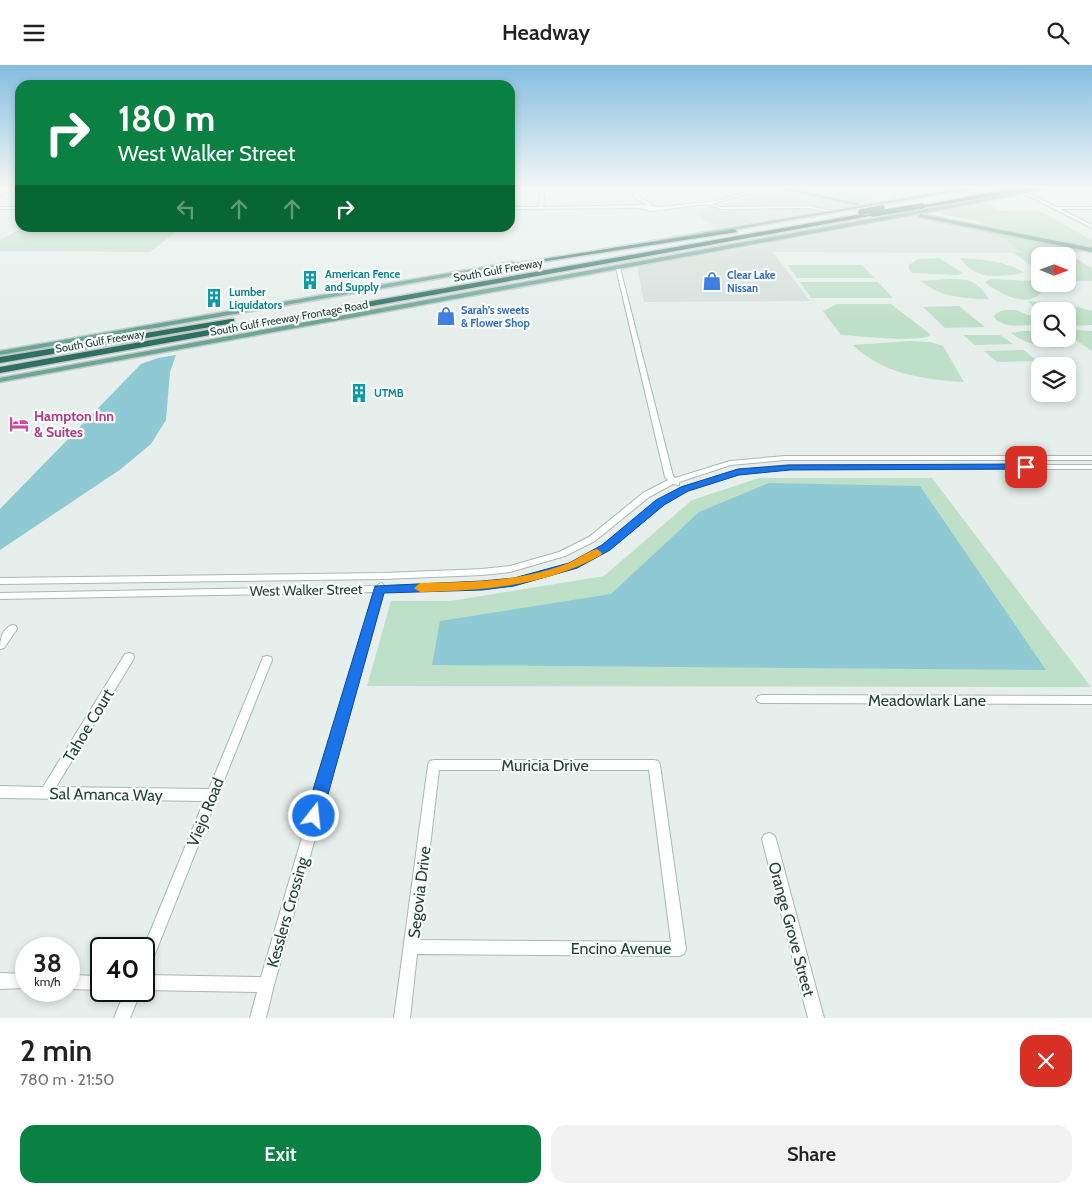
<!DOCTYPE html>
<meta charset="utf-8">
<style>
:root{--surface:#fff;--page:#f2f2f2;--text:#202124;--muted:#757577;--accent:#0b8043}
body{margin:0;font-family:Cabin,sans-serif;background:var(--page);color:var(--text);height:100vh;display:flex;flex-direction:column;font-size:19px;white-space:nowrap}
*{box-sizing:border-box;margin:0}
p{font-size:16px;color:var(--muted)}
.icon{flex:none;width:28px;height:28px;fill:none;stroke:currentColor;stroke-width:2;stroke-linecap:round;stroke-linejoin:round}
.map{position:relative;height:953px;overflow:hidden}
.sheet{display:flex;flex-direction:column;background:var(--surface);flex:1}
.sheet>*{flex:none}
.top-card{position:absolute;left:15px;top:15px;width:500px;height:152px;border-radius:15px;box-shadow:0 2px 8px #0003;background:#0b8043;color:#fff;overflow:hidden}
.needle{width:32px;rotate:91deg}
.buttons{position:absolute;left:1031px;top:182px;display:grid;gap:10px}
.buttons a{display:grid;place-items:center;width:45px;height:45px;border-radius:10px;background:var(--surface);box-shadow:0 2px 8px #0003;font-size:25px}
.speed{position:absolute;left:15px;top:872px;display:flex;gap:10px;font-size:25px;font-weight:700;text-align:center}
.speed>*{display:grid;place-content:center;width:65px;height:65px;border-radius:50%;background:var(--surface);box-shadow:0 2px 8px #0003;line-height:1}
.speed small{font-size:12px;font-weight:400}
.speed .limit{border:2px solid #111;border-radius:8px;background:#fff;color:#111}
.pin{position:absolute;display:grid;place-items:center;width:42px;height:42px;color:#fff;margin:-21px;border-radius:10px;box-shadow:0 2px 8px #0006}
.me{position:absolute;width:55px;margin:-28px;rotate:16deg;stroke-linejoin:round;filter:drop-shadow(0 0 4px #0008)}
.turn{display:flex;align-items:center;gap:18px;height:105px;padding:0 20px;font-size:22px}
.turn .icon{width:65px;height:65px;stroke-width:2.5}
.turn b{display:block;font-size:35px;line-height:42px}
.lanes{display:flex;align-items:center;height:48px;padding:0 20px;background:#0003;justify-content:center;gap:25px;direction:ltr}
.lanes .off{opacity:.35}
.round{display:grid;place-items:center;flex:none;width:52px;height:52px;border-radius:15px;background:var(--page)}
.headline{display:flex;align-items:center;justify-content:space-between;height:85px;padding:0 20px}
h1{font-size:30px;font-weight:600;line-height:38px}
.primary-button{display:flex;gap:10px;margin-top:auto;padding:10px 20px}
.primary-button a{flex:1;height:58px;border-radius:15px;background:var(--accent);color:#fff;font-size:20px;font-weight:600;line-height:58px;text-align:center}
.primary-button a+a{background:var(--page);color:var(--text)}
header{display:flex;justify-content:space-between;align-items:center;height:65px;padding:0 20px;background:var(--surface);font-size:22px;font-weight:600}
.map>svg:first-child{display:block}
.built{fill:#d4dfda}
.green{fill:#bfe0c8}
.water{fill:#8ec9d4}
.lines{fill:none;stroke-linecap:round;stroke-linejoin:round}
.stream{stroke:#8ec9d4;stroke-width:1}
.minor-casing{stroke:#a8b8b2;stroke-width:2}
.major-casing{stroke:#c2cac8;stroke-width:3}
.highway-casing{stroke:#c2cac8;stroke-width:3}
.minor{fill:#fff;fill-rule:evenodd}
.major{fill:#6aa596;fill-rule:evenodd}
.highway{fill:#2f6f62;fill-rule:evenodd}
.highway-bridge-casing{stroke:#c2cac8;stroke-width:7;stroke-linecap:butt}
.highway-bridge{stroke:#2f6f62;stroke-width:5.5}
.route{fill:#1a73e8;stroke:#114b97}
.slow{fill:#f59e0b}
.labels{text-anchor:middle;stroke-width:4.5;stroke-linejoin:round;paint-order:stroke}
.far-street-label{font-size:11px;fill:#24423a;stroke:#f7fbf9}
.far-culture-label{font-size:11px;font-weight:bold;fill:#0d838f;stroke:#f7fbf9;text-anchor:start}
.far-shop-label{font-size:11px;font-weight:bold;fill:#366cbe;stroke:#f7fbf9;text-anchor:start}
.hotel-label{font-size:14px;font-weight:bold;fill:#b23c85;stroke:#f7fbf9;text-anchor:start}
.street-label{font-size:14px;fill:#24423a;stroke:#f7fbf9}
.near-street-label{font-size:16px;fill:#24423a;stroke:#f7fbf9}
</style>
<header><svg class="icon" aria-label="menu" viewBox="0 0 24 24"><path d="M4 6h16M4 12h16M4 18h16"/></svg>Headway<svg class="icon" aria-label="search" viewBox="0 0 24 24"><circle cx="10" cy="10" r="6"/><path d="M15 15l6 6"/></svg></header>
<div class="map">
<svg width="1092" height="953" viewBox="0 0 1092 953">
<rect width="100%" height="100%" fill="#e6efeb"/>
<path class="built" d="M824,122h41l7,6 -3,7 -21,6 -130,22 -17,-9 -2,-10 41,-8 34,-12 41,8 13,-5z
M884,122h73l-66,11z
M916,152l74,14 34,22 -251,-1 37,49 -166,1 -7,-35z"/>
<path class="green" d="M987,138l12,8 39,-1 54,30v12h-27l27,16v13h-24v-25h-28v16l-26,-19h9l-46,-32 -33,-6 -5,-4z
M22,163v-1l159,1 -31,24 -150,-1v-11z
M939,193l24,15 -5,2 -46,-2 -3,-4v-4l9,-6z
M960,193c22,1 46,3 65,15 -25,3 -49,9 -65,-15z
M788,200h74l12,13h-77z
M948,214c21,0 29,1 41,20 -22,0 -51,-2 -68,-18z
M990,214l46,2 7,9c-14,21 -44,3 -58,-8z
M800,217h78l15,16h-82z
M1028,236l38,3 26,7v14l-24,1v-15h-28v4z
M837,239h54l40,31c-12,8 -72,1 -90,0l-18,-24z
M959,241l26,21 -40,1 -22,-21z
M1016,245l15,6 7,6 -3,3c-12,0 -35,4 -41,-9 5,-7 14,-6 22,-6z
M1071,265l21,1v20l-24,-16z
M1022,266h18v8h19l5,4v5c-18,0 -38,-3 -53,-15z
M963,270h37l13,9 -38,1z
M910,276l20,1 13,4 21,36c-38,-2 -82,-8 -111,-37z
M1024,285l13,11 -40,1 -13,-11z
M759,413h173l159,209 -724,-1 24,-85h60l153,-25 88,-76z"/>
<path class="water" d="M176,290l-6,17 -4,48 -15,24 -30,25 -121,81v-41l141,-145 17,-6z
M769,418l151,3 126,184 -614,-5 8,-44 171,-27 88,-82z"/>
<g class="lines">
<path class="stream" d="M1087,122h4"/>
<g class="minor-casing">
<path id="minor" d="M13,122h5l-18,8v-2z
M541,122h4l-2,20 104,-2 -11,-6 -5,-12h4l4,10 12,7v2l9,1 57,-6 46,-14h6l-57,17 9,3 89,-1 20,5 -2,1 -18,-4 -89,1 -14,-5 -55,7 -13,-3 -129,1v-2h29z
M1024,126l32,16h36v2h-32l32,16v3l-69,-35z
M0,142h20v2h-20z
M618,202l2,1 53,208 2,2 55,-17 55,-5h307v4h-307l-54,5 -52,17v3l-6,-1 -24,13 -54,44 -30,15 -55,16 -28,3 -98,4 -384,5v-6l384,-5 98,-4 28,-3 49,-14 30,-15 54,-44 25,-13 -3,-3 -49,-209z
M790,400h302v4h-302l-51,5 -51,17 -25,14 -54,45 -33,18 -62,17 -32,3 -98,4 -110,393 -8,33h-16l7,-26 -113,-2v-15l117,2 113,-385 -374,7v-6l376,-7 5,-3 4,3 97,-4 32,-3 56,-15 33,-18 54,-45 25,-14 56,-17z
M12,560l4,1 1,3 -13,19 -4,1c0,-10 2,-20 12,-24z
M129,588l4,1 1,3 -1,3 -77,127 153,2 53,-129 1,-3 4,-1 4,1 1,3 -121,304 -2,5 -5,2 -1,-22 61,-148 -204,-3v-12l43,1 82,-133z
M762,630l330,1v8l-330,-1 -4,-1 -2,-3 2,-3z
M434,695h220l4,1 2,4 26,184 -2,5 -5,2 -262,-2 -7,64h-16l34,-253 2,-4zM439,705h210l22,172 -252,-2z
M769,768l5,2 2,4 48,179h-16l-46,-179 2,-4z
M0,908l26,1v14l-26,1z
M69,910l32,1v14l-32,-1z
M125,926h16l-11,27h-16z"/>
</g>
<g class="major-casing">
<path id="major" d="M774,122h9l76,17 -2,1z
M971,122h10l-383,66 -3,-2z
M1046,122h9l-98,20 -957,175v-4z
M920,149l172,34v4l-174,-35z
M513,197l2,1v2l-515,90v-4z"/>
</g>
<g class="highway-casing">
<path id="highway" d="M1021,122h27l-126,21 -3,-2z
M873,147l2,3 -875,158v-6z
M735,164l2,3 -236,36 -3,-2z
M231,254h3v4l-234,40v-6z"/>
</g>
<use href="#minor" class="minor"/>
<use href="#major" class="major"/>
<use href="#highway" class="highway"/>
<g class="highway-bridge-casing">
<path id="highway-bridge" d="M861,147l21,-4
M873,149l49,-8"/>
</g>
<use href="#highway-bridge" class="highway-bridge"/>
</g>
<linearGradient id="sky" x2="0" y2="1"><stop stop-color="#84bce0"/><stop offset="0.48" stop-color="#f4f8f6"/><stop offset="1" stop-color="#f4f8f6" stop-opacity="0"/></linearGradient>
<rect width="1092" height="255" fill="url(#sky)"/>
<path class="route" d="M1026,399l3,1v4l-239,1 -51,5 -51,16 -24,14 -54,45 -33,18 -63,18 -32,4 -98,3 -62,223 -2,6 -6,2 -6,-2 -3,-6 70,-230 107,-5 32,-3 55,-15 33,-18 54,-45 25,-13 57,-18 52,-4z"/>
<path class="slow" d="M597,484l5,4 -1,2c-58,32 -117,35 -181,37l-6,-4 6,-5c50,-1 101,-1 149,-20 9,-4 17,-11 28,-14z"/>
<defs>
<g id="building-bare" transform="scale(1.5)"><path d="M-4-6H4V6H1V3H-1V6H-4ZM-2.5-4.3h1.7v1.8h-1.7ZM.8-4.3h1.7v1.8H.8ZM-2.5-1h1.7V.8h-1.7ZM.8-1h1.7V.8H.8Z" fill="#0f9aa8" stroke="#f7fbf9" stroke-width="2.5" paint-order="stroke"/></g>
<g id="shop-bare" transform="scale(1.5)"><path d="M-5-2.5h2.3a2.7 3.5 0 0 1 5.4 0H5L5.5 6h-11ZM-1.5-2.5h3a1.5 2.3 0 0 0-3 0Z" fill="#3f7fe0" stroke="#f7fbf9" stroke-width="2.5" paint-order="stroke"/></g>
<g id="hotel-bare" transform="scale(1.5)"><path d="M-6-4.5h1.5V1H6V5H4.5V3h-9V5H-6ZM-4 0a1.8 1.8 0 1 1 3.6 0ZM.5 0V-2.5h3Q6-2.5 6 0Z" fill="#d1479c" stroke="#f7fbf9" stroke-width="2.5" paint-order="stroke"/></g>
</defs>
<g fill-rule="evenodd">
<use href="#building-bare" x="310" y="215"/>
<use href="#shop-bare" x="712" y="216"/>
<use href="#building-bare" x="214" y="233"/>
<use href="#shop-bare" x="446" y="251"/>
<use href="#building-bare" x="359" y="328"/>
<use href="#hotel-bare" x="19" y="359"/>
</g>
<g class="labels">
<g class="far-street-label">
<text transform="translate(498 205) rotate(-10)" y="4">South Gulf Freeway</text>
<text transform="translate(289 253) rotate(-10)" y="4">South Gulf Freeway Frontage Road</text>
<text transform="translate(100 276) rotate(-10)" y="4">South Gulf Freeway</text>
</g>
<g class="far-culture-label">
<text x="325" y="213">American Fence<tspan x="325" dy="13">and Supply</tspan></text>
<text x="229" y="231">Lumber<tspan x="229" dy="13">Liquidators</tspan></text>
<text x="374" y="332">UTMB</text>
</g>
<g class="far-shop-label">
<text x="727" y="214">Clear Lake<tspan x="727" dy="13">Nissan</tspan></text>
<text x="461" y="249">Sarah’s sweets<tspan x="461" dy="13">&amp; Flower Shop</tspan></text>
</g>
<g class="hotel-label">
<text x="34" y="356">Hampton Inn<tspan x="34" dy="16">&amp; Suites</tspan></text>
</g>
<g class="street-label">
<text transform="translate(306 525) rotate(-1)" y="5">West Walker Street</text>
</g>
<g class="near-street-label">
<text x="927" y="641">Meadowlark Lane</text>
<text transform="translate(88 660) rotate(-59)" y="6">Tahoe Court</text>
<text x="545" y="706">Muricia Drive</text>
<text transform="translate(106 729) rotate(1)" y="6">Sal Amanca Way</text>
<text transform="translate(205 747) rotate(-68)" y="6">Viejo Road</text>
<text transform="translate(419 827) rotate(-83)" y="6">Segovia Drive</text>
<text transform="translate(287 847) rotate(-74)" y="6">Kesslers Crossing</text>
<text transform="translate(792 864) rotate(75)" y="6">Orange Grove Street</text>
<text x="621" y="889">Encino Avenue</text>
</g>
</g>
</svg>
<div class="buttons">
<a><svg class="needle" viewBox="-14 -14 28 28"><path d="M0-13l5 13h-10z" fill="#e53935"/><path d="M0 13l5-13h-10z" fill="#757577"/></svg></a>
<a><svg class="icon" aria-label="search" viewBox="0 0 24 24"><circle cx="10" cy="10" r="6"/><path d="M15 15l6 6"/></svg></a>
<a><svg class="icon" aria-label="layers" viewBox="0 0 24 24"><path d="M12 4l9 5-9 5-9-5zM3 14l9 5 9-5"/></svg></a>
</div>
<div class="speed"><div>38<small>km/h</small></div><div class="limit">40</div></div>
<div class="pin" style="left:1026px;top:402px;background:#d93025"><svg class="icon" aria-label="arrive" viewBox="0 0 24 24"><path d="M6 21V4h12l-3 4 3 4H6"/></svg></div>
<svg class="me" style="left:314px;top:751px" viewBox="-20 -20 40 40"><circle r="17" fill="#1a73e8" stroke="#fff" stroke-width="3"/><path d="M0-11L8 9 0 5-8 9z" fill="#fff"/></svg>
<div class="top-card">
<div class="turn"><svg class="icon" aria-label="right" viewBox="0 0 24 24"><path d="M7 20v-9h11M14 6l5 5-5 5"/></svg><div><b>180 m</b>West Walker Street</div></div>
<div class="lanes"><svg class="icon off" aria-label="left" viewBox="0 0 24 24"><path d="M17 20v-9H6M10 6l-5 5 5 5"/></svg><svg class="icon off" aria-label="ahead" viewBox="0 0 24 24"><path d="M12 20V5M6 11l6-6 6 6"/></svg><svg class="icon off" aria-label="ahead" viewBox="0 0 24 24"><path d="M12 20V5M6 11l6-6 6 6"/></svg><svg class="icon" aria-label="right" viewBox="0 0 24 24"><path d="M7 20v-9h11M14 6l5 5-5 5"/></svg></div>
</div>
</div>
<section class="sheet">
<div class="headline"><div><h1>2 min</h1><p>780 m · 21:50</p></div><a class="round" style="background:#d93025;color:#fff"><svg class="icon" aria-label="close" viewBox="0 0 24 24"><path d="M6 6l12 12M18 6L6 18"/></svg></a></div>
<div class="primary-button"><a>Exit</a><a>Share</a></div>
</section>
